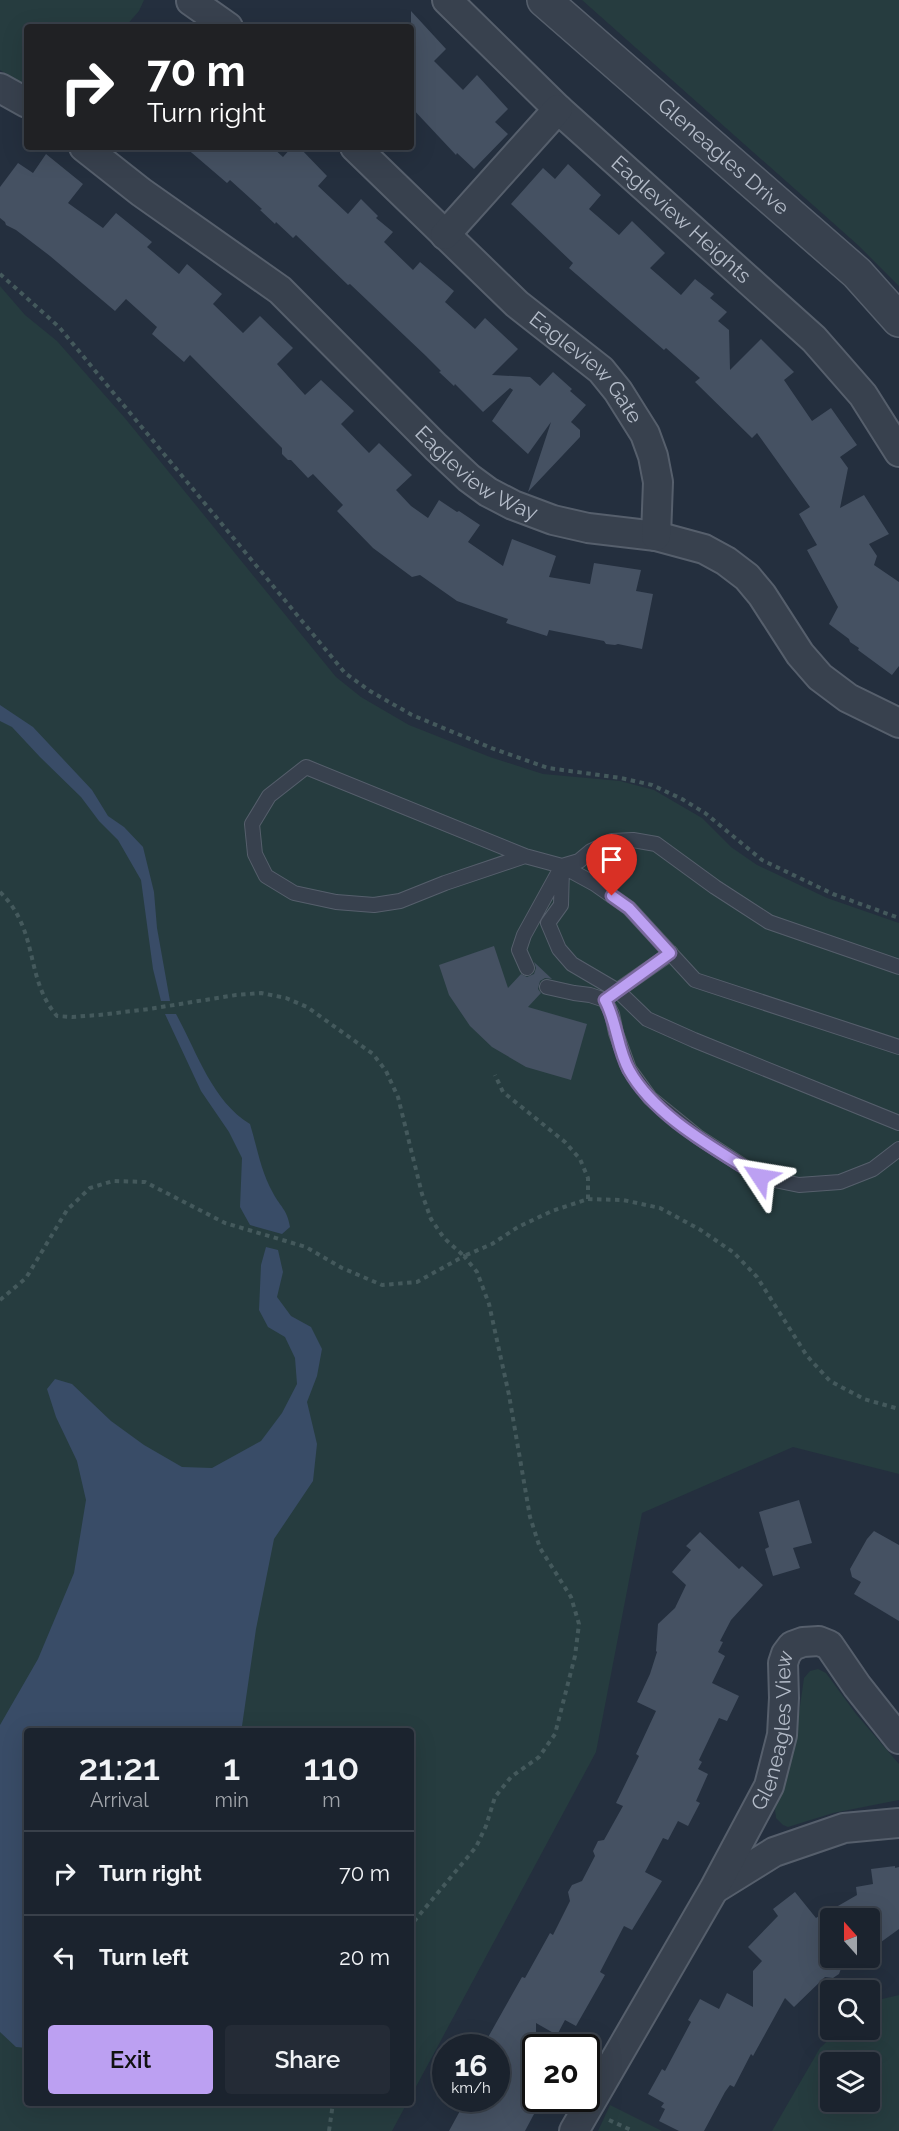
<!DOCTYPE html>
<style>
:root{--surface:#1b232e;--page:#242b36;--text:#f1f3f6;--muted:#a0a4aa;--line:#39404a;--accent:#bca0f2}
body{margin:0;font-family:Raleway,sans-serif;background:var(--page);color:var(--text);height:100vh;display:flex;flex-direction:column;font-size:22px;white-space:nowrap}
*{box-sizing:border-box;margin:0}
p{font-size:20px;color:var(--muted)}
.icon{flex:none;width:33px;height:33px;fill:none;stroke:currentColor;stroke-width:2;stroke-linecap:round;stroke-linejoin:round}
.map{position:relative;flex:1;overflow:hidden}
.sheet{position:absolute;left:24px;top:1728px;width:390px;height:378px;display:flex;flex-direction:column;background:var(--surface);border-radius:6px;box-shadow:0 6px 24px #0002,0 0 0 2px var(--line)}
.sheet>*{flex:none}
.hud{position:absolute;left:24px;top:24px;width:390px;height:126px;border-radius:6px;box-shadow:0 6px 24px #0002,0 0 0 2px var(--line);background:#202124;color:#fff;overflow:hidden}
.needle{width:39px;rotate:339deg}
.fabs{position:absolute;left:820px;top:1908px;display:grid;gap:12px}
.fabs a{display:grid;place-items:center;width:60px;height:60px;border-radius:6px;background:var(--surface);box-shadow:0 6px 24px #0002,0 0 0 2px var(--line);font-size:30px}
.speed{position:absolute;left:432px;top:2034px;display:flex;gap:12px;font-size:30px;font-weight:700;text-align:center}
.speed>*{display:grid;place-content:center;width:78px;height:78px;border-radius:50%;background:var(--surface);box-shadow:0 6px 24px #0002,0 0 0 2px var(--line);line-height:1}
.speed small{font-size:15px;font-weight:400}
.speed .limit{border:3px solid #111;border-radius:9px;background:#fff;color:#111}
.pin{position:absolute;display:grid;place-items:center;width:51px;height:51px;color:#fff;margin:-62px -26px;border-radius:50% 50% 50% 0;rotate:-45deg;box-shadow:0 0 6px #0007}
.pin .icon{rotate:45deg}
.me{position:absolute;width:66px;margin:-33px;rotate:303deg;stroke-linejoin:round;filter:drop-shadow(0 0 4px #0008)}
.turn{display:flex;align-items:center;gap:21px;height:126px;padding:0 24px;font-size:27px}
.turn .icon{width:78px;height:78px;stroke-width:2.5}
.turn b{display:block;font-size:42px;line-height:51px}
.eta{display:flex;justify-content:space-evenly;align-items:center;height:102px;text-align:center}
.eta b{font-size:36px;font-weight:600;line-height:42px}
.action{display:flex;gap:12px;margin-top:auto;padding:12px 24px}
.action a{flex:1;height:69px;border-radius:6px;background:var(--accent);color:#111;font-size:24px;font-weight:600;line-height:69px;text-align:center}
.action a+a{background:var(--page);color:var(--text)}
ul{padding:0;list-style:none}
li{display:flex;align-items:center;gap:18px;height:84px;padding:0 24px;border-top:2px solid var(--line)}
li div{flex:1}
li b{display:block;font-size:22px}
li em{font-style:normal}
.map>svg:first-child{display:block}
.green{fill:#263c3f;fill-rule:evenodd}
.water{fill:#394c67}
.building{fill:#455162}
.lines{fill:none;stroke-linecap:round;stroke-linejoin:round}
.service-casing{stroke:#565f6c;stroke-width:16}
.minor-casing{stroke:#565f6c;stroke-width:32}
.tertiary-casing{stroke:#565f6c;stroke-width:36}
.path{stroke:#44595c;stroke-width:4;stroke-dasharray:4.5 4.5;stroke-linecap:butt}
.service{stroke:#38414e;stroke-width:14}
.minor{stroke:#38414e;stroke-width:28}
.tertiary{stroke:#38414e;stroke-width:33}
.route-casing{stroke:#7a689d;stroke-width:15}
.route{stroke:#bca0f2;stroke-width:10}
.labels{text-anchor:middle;stroke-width:6;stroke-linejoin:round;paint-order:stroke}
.street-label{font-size:21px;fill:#b4bcc9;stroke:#1d2633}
</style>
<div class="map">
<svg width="899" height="2131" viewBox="0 0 899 2131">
<rect width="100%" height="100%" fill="#242f3e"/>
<path class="green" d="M0,0h144l-5,11 -14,16h-98v59l-27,-16z
M582,0h317v286l-40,-40z
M0,286l25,29 32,26 67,76 212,260 25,20 48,28 81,32 53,17 77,7 34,9 48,28 29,29 26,18 70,33 72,25v551l-106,-27 -151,66 -46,239 -185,344v-365h-384v372h380l-15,28h-392z
M818,1669l8,4 30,41 43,50v36l-66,13 -45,14 -5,-2 -7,-7 -1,-9 18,-54 11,-77 6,-7z
M899,1995v136h-127l48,-83 19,-18h31v-24l12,-7zM831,2062h39v40h-39z
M610,2105l52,26h-64z"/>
<path class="water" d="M0,705l33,22 59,63 16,26 16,11 19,20 11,45 3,36 13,73h-9l-8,-32 -12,-89 -23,-40 -19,-19 -18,-24 -41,-40 -28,-30 -12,-6z
M165,1014h11c21,38 36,87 74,110 7,23 11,48 23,69 8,15 14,16 17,34l-8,7 -32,-9 -10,-18 2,-49 -13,-26 -28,-41z
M266,1247l12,3 5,22 -6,25 14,19 20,11 11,22 -5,27 -10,26 10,42 -4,37 -39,58 -18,90 -14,97 -2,5h-213v317l-11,-1 -16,-15v-307l38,-66 36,-86 12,-73 -9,-39 -21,-44 -9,-28 8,-10 17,5 39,37 33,24 38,22 30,1 49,-27 21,-28 15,-29 -2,-26 -10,-21 -17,-10 -9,-17 2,-45z"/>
<path class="building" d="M411,11l35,38 -12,12 29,29 14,-15 31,34 -13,13 13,12 -34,35 -17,-16 -1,2 -45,-48z
M185,147h75l3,3 10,-2 10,9 9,-10h7l28,29 -9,10 30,28 13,-15 17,17 -2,2 17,14 -9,10 29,28 7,-8 34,29 -9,11 30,27 10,-11 33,31 -26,26 38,2 10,9 13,-14 19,17 -2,2 16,14 -15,17 9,8v7l-52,55 23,-70 -23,32 -36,-33 21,-31 -3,-2 -27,24 -28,-28 -1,2 -15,-14 2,-1 -15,-15 -76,-72 -2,1 -52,-50 -3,3 -17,-16 -1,2 -15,-14 2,-1 -32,-29 -3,3z
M46,154l37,30 -15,19 35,25 13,-15 36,29 -5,5 32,27 8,-10 35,30 -9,10 30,29 17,-17 33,32 -16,16 28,31 16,-15 33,31 -13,13 28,29 10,-10 33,32 -16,15 15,16 17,12 11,-18 18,12 2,-1 21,14 -12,17 35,24 9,-27 44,17 -7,21 41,7 4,-21 47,7 -5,21 17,3 -11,55 -24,-5 -3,1 -9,-1 -2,-3 -55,-11 -2,6 -41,-13 2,-4 -51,-18 -37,-26 -8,2 -39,-29 -36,-37 6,-6 -30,-31 -5,4 -17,-18h-3l-6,-6v-6l-92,-93 -6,7 -32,-28 5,-7 -31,-28 -11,12 -65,-55 -34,-26 -10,-5 -1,-3 -5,-4v-31l18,-24 15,10z
M568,164l33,31 -12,14 30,26 13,-14 33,32 -15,15 31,27 14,-16 19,15 -4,4 17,14 -9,9 11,9 1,40 31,-31 33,33 -10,8 28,41 19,-13 26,37 -17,12 8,11 -8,40 24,-13 25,39 -20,10 8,12 -3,9 25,17v84l-7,9 -34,-25 1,-2 -9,-6 -1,-3 -20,-15 9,-17 -31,-57 10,-5 -18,-31 11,-7 -53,-74 -5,5 -57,-56 5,-4 -34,-30 -2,2 -95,-82 4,-5 -62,-59 32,-36 12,11z
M494,946l14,42 13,-14 6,3 7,-3 2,-6 -2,-6 18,17 -7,-1 -5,3 -2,8 3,4 -13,14 59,17 -16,56 -45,-13 -34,-20 -22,-21 -21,-31 -10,-30z
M799,1500l13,43 -19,5 7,20 -27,8 -8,-27 4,-2 -10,-35z
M874,1531l25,14v76l-45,-27 7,-12 -9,-5 -2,-8 17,-30z
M700,1532l39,37 3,-3 21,19 -32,35 -11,21 3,1 -5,10 7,4 -13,27 27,13 -12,25 -8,-3 -20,42 3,2 -4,7 10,5 -12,27 4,2 -12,23 -10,-5 -10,19 -5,-2 -18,34 17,9 -30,49 -8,-4 -24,46 5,3 -29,51 -11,-6 -8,15 -21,-12v75l6,1 -17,32h-76l18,-33h29v-50h-14l40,-71 3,1 25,-45 3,2 17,-34 -2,-9 4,-7 10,-4 13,-25 -2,-5 5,-10 6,-1 19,-34 -7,-3 23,-47 -3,-2 20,-43 -19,-9 13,-28 7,-22 -1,-1 2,-27 17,-16 11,-23 -14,-13 19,-22 -5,-4z
M895,1866v2l4,-1v62l-29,21v-32h-39v40h14l-5,5 2,3 -3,8 -6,4 -8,-1 -31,30 -9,-9 -32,58 -2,-2 -17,33 -4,-2 -5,7 -21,39h-25l-20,-10 6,-12 -4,-2 3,-4 -16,-9 14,-25 3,2 26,-49 -3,-2 12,-21 19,10 8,-16 26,14v-36l9,-10 -14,-14 30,-31 -5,-7 22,-17 21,26 15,-10v2l26,-15 -1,-8 17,-3 -2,-15z"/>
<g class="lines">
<g class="service-casing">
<path id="service" d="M525,856l-80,27 -45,18 -26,4 -38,-3 -42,-9 -28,-17 -11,-22 -3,-30 17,-28 37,-29 219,89 37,10 33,18 34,24 66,72 204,67
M562,868l-1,37 -13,18 11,26 13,15 46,27 29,28 47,21 205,83
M527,968l-8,-18 5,-15 38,-69 17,-5 12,-10 21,-10 21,-1 23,4 59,43 54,35 130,45
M547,987l27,6 16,2 15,5 7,14 4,19 13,36 21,29 48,39 62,40 39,8 41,-3 33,-13 26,-20
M611,995l60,-42"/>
</g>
<g class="minor-casing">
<g id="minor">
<path id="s1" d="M447,0l111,109 256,230 49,56 36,57"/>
<path d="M191,1l37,26"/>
<path d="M0,88l27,15"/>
<path id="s2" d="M84,147l57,45 139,98 156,157 33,31 19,14 25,13 40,15 35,8 68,8 48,13 22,12 21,16 15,18 38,59 20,23 28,21 51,25"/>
<path id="s3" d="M355,147l162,157 84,66 17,21 27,43 8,22 5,26 -2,54"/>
<path d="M445,235l113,-126"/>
<path d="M716,1888l58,-36 70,-24 55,-5"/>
<path id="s4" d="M574,2131l140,-242 55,-103 13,-51 2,-37 -1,-35 3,-9 6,-8 11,-4 16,-1 10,4 28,41 42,53"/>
</g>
</g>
<g class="tertiary-casing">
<g id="tertiary">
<path id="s5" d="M544,0l313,273 42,47"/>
</g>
</g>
<path class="path" d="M0,274l59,53 286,346 25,18 42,24 82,34 54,19 73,10 31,7 30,14 23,14 57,47 71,34 66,24
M0,892c40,39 24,86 57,124l15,1 27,-2 50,-6 87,-14 25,-2 25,5 21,9 66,47 13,17 12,26 24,97 9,25 13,19 20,18 28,-12 26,-17 34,-16 36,-12v-21l-8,-19 -15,-17 -62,-50 -8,-17
M588,1199l35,1 37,8 39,21 34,23 24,25 50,79 23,25 34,18 35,10
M0,1300l26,-22 41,-68 23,-22 23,-7 32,1 80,41 81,24 36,21 40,17 35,-3 47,-26 13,16 12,32 20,91 21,122 10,31 31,49 8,27 -4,32 -20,78 -16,23 -28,20 -16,20 -9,29 -10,21 -65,78
M609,2120l24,11
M329,2131l4,-28"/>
<use href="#service" class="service"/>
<use href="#minor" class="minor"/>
<use href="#tertiary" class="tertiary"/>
</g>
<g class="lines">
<g class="route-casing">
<path id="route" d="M612,896l17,12 41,45 -65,47c12,22 12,48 24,70 26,47 87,79 131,107"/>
</g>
<use href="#route" class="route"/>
</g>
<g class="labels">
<g class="street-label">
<text dy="7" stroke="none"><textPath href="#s5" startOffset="238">Gleneagles Drive</textPath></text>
<text dy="7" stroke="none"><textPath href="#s1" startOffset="321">Eagleview Heights</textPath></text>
<text dy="7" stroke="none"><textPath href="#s3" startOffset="320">Eagleview Gate</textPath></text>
<text dy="7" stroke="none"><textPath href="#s2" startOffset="513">Eagleview Way</textPath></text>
<text dy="7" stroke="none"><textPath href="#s4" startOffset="452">Gleneagles View</textPath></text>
</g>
</g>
</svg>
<div class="fabs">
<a><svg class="needle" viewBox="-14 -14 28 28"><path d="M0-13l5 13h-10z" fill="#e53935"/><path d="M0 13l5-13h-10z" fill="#a0a4aa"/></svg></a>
<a><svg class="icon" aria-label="search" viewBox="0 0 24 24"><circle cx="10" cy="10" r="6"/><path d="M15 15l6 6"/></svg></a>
<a><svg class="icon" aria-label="layers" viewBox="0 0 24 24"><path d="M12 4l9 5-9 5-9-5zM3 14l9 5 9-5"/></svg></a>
</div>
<div class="speed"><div>16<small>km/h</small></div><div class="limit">20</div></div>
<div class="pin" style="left:612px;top:896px;background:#d93025"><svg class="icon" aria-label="arrive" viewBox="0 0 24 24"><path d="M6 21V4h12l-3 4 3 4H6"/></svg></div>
<svg class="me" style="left:760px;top:1177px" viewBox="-20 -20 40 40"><path d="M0-17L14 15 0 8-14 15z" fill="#bca0f2" stroke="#fff" stroke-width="4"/></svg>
<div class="hud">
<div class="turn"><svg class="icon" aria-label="right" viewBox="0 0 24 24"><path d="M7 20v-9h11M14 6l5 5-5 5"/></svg><div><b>70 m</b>Turn right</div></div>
</div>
<section class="sheet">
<div class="eta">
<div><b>21:21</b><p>Arrival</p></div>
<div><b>1</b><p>min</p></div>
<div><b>110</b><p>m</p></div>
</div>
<ul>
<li><svg class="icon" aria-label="right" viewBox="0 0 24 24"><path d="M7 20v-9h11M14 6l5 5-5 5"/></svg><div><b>Turn right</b></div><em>70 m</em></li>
<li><svg class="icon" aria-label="left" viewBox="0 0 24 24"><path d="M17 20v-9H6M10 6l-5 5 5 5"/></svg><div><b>Turn left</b></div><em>20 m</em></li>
</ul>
<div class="action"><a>Exit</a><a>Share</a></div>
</section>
</div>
